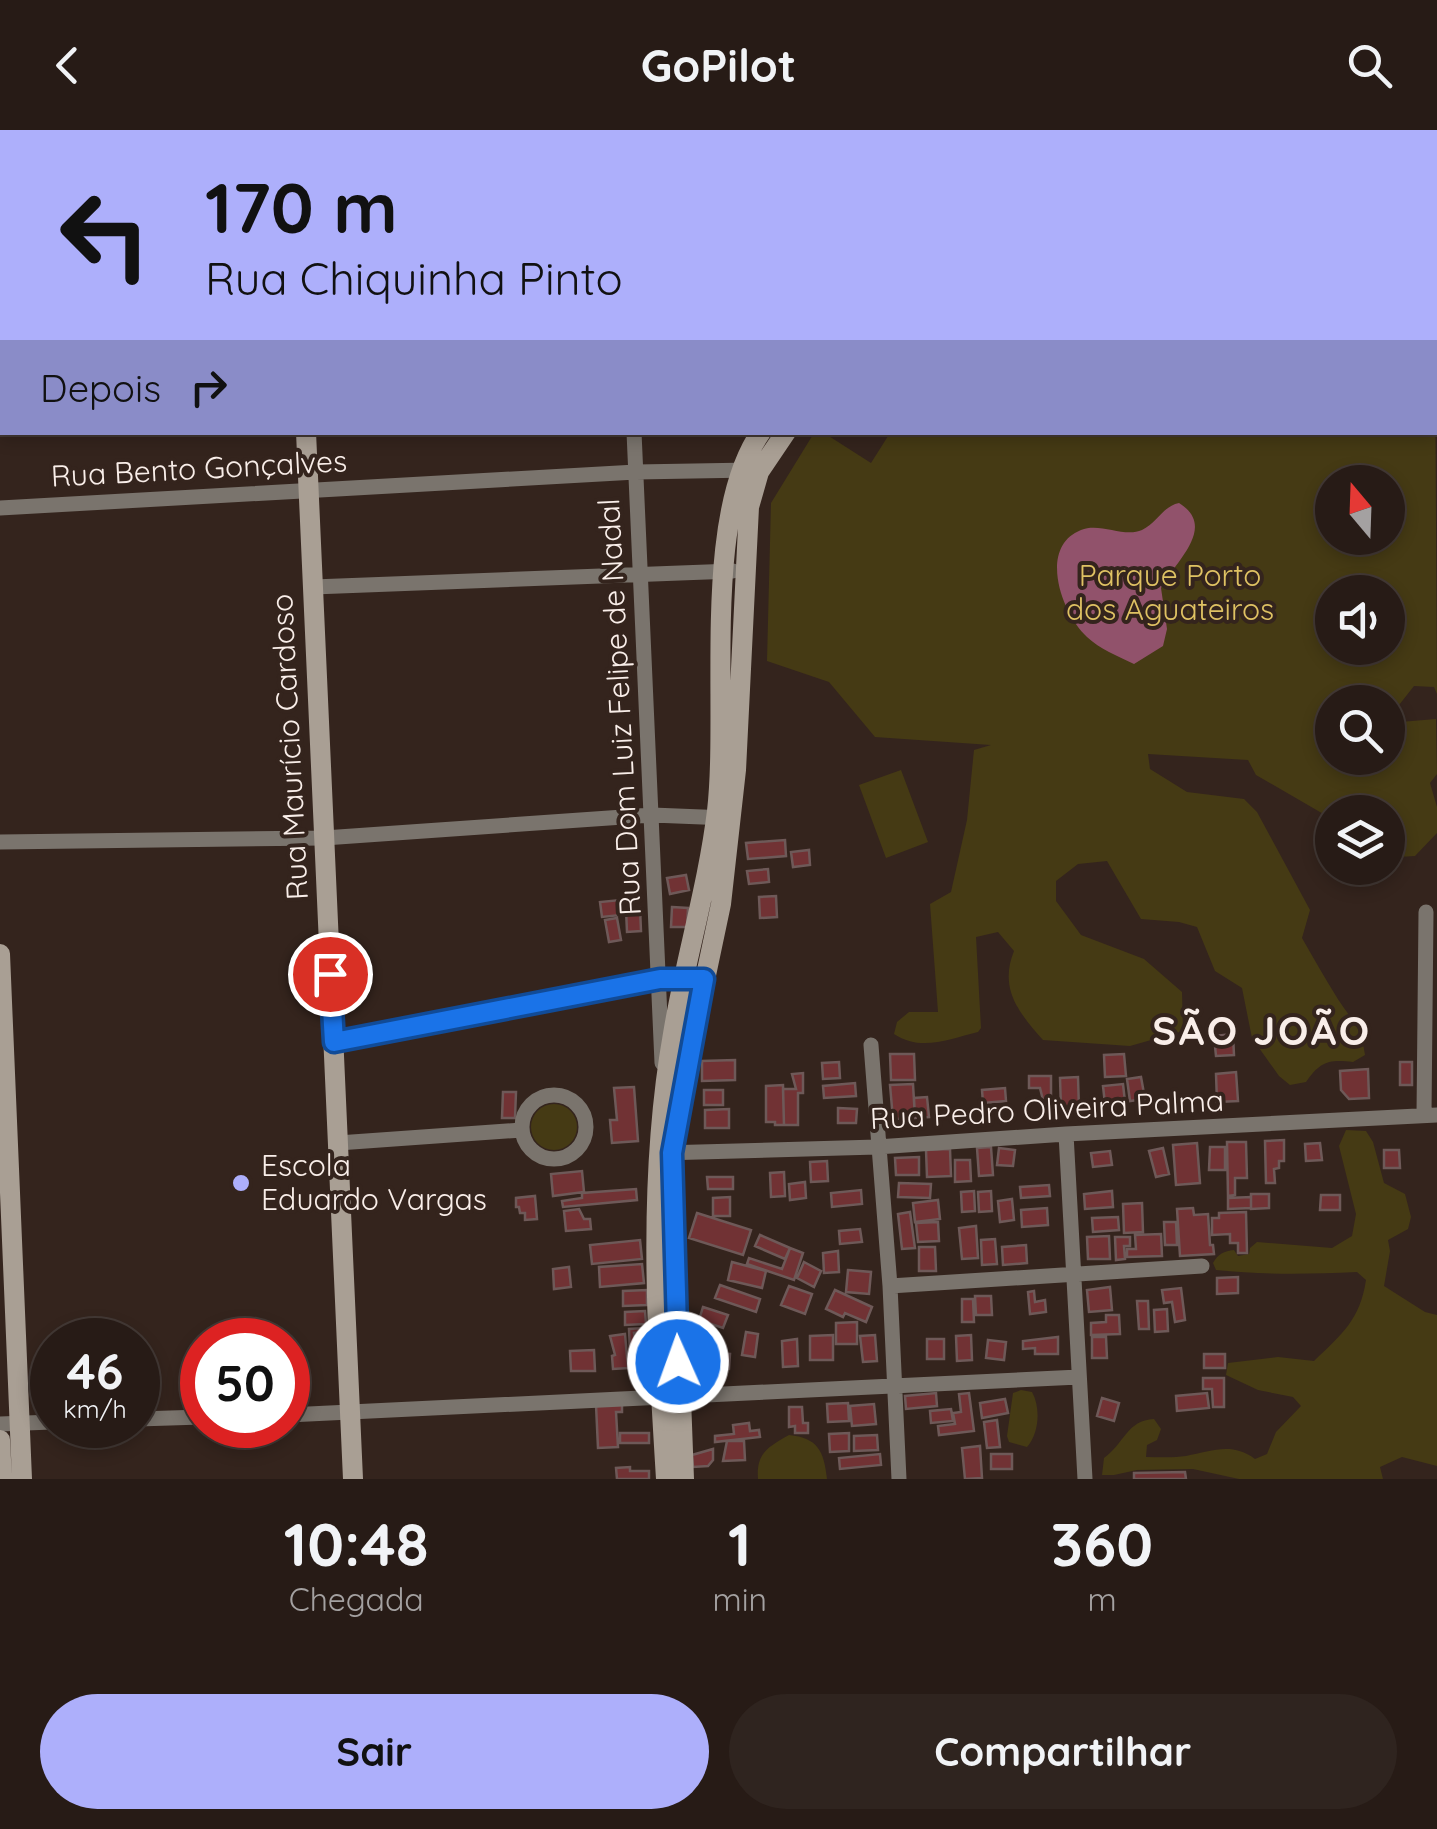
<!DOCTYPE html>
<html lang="pt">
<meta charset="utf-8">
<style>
:root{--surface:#271b16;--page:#2f241f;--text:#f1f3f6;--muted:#a4a1a1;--line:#433935;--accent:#adaffb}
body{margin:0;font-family:Quicksand,sans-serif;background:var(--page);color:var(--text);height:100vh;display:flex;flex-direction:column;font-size:38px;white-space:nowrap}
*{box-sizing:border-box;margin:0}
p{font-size:32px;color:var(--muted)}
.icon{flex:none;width:55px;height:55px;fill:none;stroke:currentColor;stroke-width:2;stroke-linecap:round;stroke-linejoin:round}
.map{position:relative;height:1349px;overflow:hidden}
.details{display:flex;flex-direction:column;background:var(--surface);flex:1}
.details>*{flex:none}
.top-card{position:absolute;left:0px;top:0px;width:1438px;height:305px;box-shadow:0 5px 15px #0003,0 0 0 2px var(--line);background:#adaffb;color:#111;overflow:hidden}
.needle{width:65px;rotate:341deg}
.controls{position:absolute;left:1315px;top:335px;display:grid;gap:20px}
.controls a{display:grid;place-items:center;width:90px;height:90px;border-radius:50%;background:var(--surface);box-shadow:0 5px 15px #0003,0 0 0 2px var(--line);font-size:50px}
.speed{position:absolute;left:30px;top:1188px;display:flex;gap:20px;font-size:50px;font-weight:700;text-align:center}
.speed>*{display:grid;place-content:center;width:130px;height:130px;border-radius:50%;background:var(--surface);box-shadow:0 5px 15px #0003,0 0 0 2px var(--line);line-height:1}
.speed small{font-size:25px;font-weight:400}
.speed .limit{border:15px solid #d22;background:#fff;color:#111}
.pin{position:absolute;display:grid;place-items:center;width:85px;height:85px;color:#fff;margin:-42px;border:5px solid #fff;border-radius:50%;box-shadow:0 2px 10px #0007}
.me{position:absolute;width:110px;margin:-55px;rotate:358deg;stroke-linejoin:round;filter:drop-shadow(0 0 8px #0008)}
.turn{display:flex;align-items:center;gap:35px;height:210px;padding:0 40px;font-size:45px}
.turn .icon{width:130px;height:130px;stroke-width:2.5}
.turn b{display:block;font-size:70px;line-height:85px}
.then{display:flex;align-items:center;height:95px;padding:0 40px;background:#0003;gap:20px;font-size:38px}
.eta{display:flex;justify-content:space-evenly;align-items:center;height:170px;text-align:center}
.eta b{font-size:60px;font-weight:700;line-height:70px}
.cta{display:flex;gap:20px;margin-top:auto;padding:20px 40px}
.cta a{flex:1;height:115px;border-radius:60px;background:var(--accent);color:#111;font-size:40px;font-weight:700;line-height:115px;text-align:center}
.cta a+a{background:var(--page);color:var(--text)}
header{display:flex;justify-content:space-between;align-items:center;height:130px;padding:0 40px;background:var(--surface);font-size:45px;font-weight:700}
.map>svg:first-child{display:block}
.green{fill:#453a14;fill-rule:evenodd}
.water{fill:#91526b}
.building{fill:#713234;stroke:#6e5958;stroke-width:2.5}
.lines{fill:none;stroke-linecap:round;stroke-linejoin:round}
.street{stroke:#7a746d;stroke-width:15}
.secondary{stroke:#a99f94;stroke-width:20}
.route-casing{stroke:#114b97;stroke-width:25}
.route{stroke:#1a73e8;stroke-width:18}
.poi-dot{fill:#adaffb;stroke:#34241d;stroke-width:4}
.labels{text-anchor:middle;stroke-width:8;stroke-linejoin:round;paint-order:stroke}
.street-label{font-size:30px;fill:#f9eee9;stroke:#34241d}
.park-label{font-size:30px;fill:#dfc263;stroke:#34241d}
.poi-label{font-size:30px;fill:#f9eee9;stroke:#34241d;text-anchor:start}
.district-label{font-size:40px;font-weight:bold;letter-spacing:2.5px;fill:#f9eee9;stroke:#34241d}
</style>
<header><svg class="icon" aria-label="back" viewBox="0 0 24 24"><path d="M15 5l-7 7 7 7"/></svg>GoPilot<svg class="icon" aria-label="search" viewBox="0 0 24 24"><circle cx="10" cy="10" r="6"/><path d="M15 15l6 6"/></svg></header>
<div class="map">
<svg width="1437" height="1349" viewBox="0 0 1437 1349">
<rect width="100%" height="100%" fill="#34241d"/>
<path class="green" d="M1435,218l2,346 -3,-7 -20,-1 -26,33v-17h-56v56h56v-35l48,-4 1,55 -7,9 7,24v26l-22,23 -17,1 -10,-6v-39h-56v7l-76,-44 -8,-15 -100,-6 2,15 37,23 57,7 13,13 53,98 -8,28c11,19 22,39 34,58 15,24 25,29 29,59l-12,7c-25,-3 -33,0 -47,20l-16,3 -11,-9 -27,-38 -10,-50 -27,-17 -18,-44 -18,-5 -38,-3 -34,-58 -29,3 -22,17v20l25,34 63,24 38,33 1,39 -53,15 -87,-6c-25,-28 -44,-52 -29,-89l-16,-19 -22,5 5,91 -3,4c-29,7 -57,20 -84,2l3,-12 12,-10h29l-8,-108 21,-12 16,-72 7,-70 17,-5 -116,-8 -46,-55 -62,-21 4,-158 43,-70h10l47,30 19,-30 545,-1zM1332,352h56v56h-56zM1332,462h56v56h-56z
M901,640l27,72 -42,16 -27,-73z
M531 997a23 23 0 1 1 46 0a23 23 0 1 1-46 0Z
M1346,1000l20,1 7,11 11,41 21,11 6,23 -3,12 -20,11 2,11 -6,35 41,26 12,3v151l-35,-9 -22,10 3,12h-144l-46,-10 -56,1 -23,5h-12l2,-17c20,-14 23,-38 50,-39l7,10 -4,11 -10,5 -1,12c13,0 27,1 40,-1 26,-5 46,-14 69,3l12,-5 9,-22 25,-26 -8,-9 -35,-7 -32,-15 2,-12 50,-6 36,4c28,-27 46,-41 52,-81l-9,-8c-48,2 -93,3 -141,-2l-3,-7c5,-9 11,-12 21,-13l4,6 11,-2 1,-6 7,-6 75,6 20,-12 4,-22 -17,-68z
M1021,1260l11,2c9,16 7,42 -5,55l-18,-5 -2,-6 6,-43z
M789,1305c29,3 35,16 38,44h-69c-2,-26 10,-32 31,-44z"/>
<path class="water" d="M1179,373c39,24 -4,59 -18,85l6,41 -4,17 -29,18c-17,-8 -34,-15 -47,-27 -26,-24 -49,-90 -6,-107 19,-8 43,8 61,0 15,-7 21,-24 37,-27z"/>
<path class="building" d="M785,710l1,16 -38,3 -2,-16z
M809,720l1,15 -17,2 -2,-15z
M768,739l1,13 -20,2 -2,-13z
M686,745l3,15 -19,4 -3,-16z
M776,766l1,21 -17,1 -1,-21z
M620,770l1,15 -19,2 -2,-15z
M672,777l16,1 -1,19h-16z
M640,778l1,23 -14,1 -1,-23z
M617,788l4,22 -12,2 -4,-22z
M1233,904l1,21 -18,1 -2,-20z
M890,924h24l1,26h-24z
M1124,924l2,22 -21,1 -1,-22z
M735,930v20l-33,1v-20z
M839,932l1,16 -17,1 -1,-16z
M1400,932h12v23h-12z
M1368,939l1,29 -20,1 -8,-9 -1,-19z
M1236,942l2,29 -21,1 -1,-28z
M803,943v20h-5v32h-14l-1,-36h13l-4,-15z
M1029,946h22v32h-6l-5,-20h-11z
M1078,947l1,32h-18l-1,-31z
M1141,947l4,22 -15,2 -3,-22z
M855,953l1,13 -32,2 -1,-12z
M913,954l2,34 -22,1 -3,-34z
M1123,954l2,18 -20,2 -2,-18z
M783,955l1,40h-9v-3h-9v-36z
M634,957l4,54 -26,2 -2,-23h7l-3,-32z
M1005,958l1,13 -23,2 -1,-13z
M704,960h19v15h-19z
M503,962h13l-1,26h-13z
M927,967l2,20 -14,1 -1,-20z
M838,978l19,1 -1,14h-18z
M729,979v19h-24v-18z
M1284,1010v21h-5v7l-5,1 1,14h-9l-1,-42z
M1227,1012h19l1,36h-12v17l-7,1z
M1197,1013l3,40 -24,2 -3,-40z
M1320,1013l2,17 -16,1 -1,-17z
M991,1017l2,28 -14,1 -2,-28z
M1210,1017h15v23h-16z
M999,1018l16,2 -2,16 -16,-1z
M1163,1018l6,26 -13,3 -7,-26z
M950,1019l1,27 -24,1 -1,-27z
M1384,1020h15l1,18h-16z
M1110,1021l2,14 -19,2 -2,-14z
M919,1027v18h-23l-1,-17z
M955,1030h15l1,21 -16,1z
M827,1031l1,20 -17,1 -1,-20z
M582,1041l2,21 -31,4 -2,-22z
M784,1042l1,24 -14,1 -1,-24z
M707,1047h26v12h-25z
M805,1052l1,16 -16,2 -1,-16z
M899,1053l32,1 -1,14 -32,-1z
M1049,1055l1,11 -29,2 -1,-11z
M636,1059l1,11 -74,7 -1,-6 20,-3v-5z
M861,1060l1,14 -30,3 -1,-14z
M974,1061l1,20 -13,1 -1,-20z
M991,1061l1,20 -13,1 -1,-20z
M1112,1061l1,16 -28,2 -1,-15z
M1251,1064h18v14l-18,1z
M1321,1065h19v15h-20z
M535,1066l2,23 -12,1v-7h-5l-1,-6h-3v-9z
M730,1067v19h-17v-18z
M1251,1067v11l-23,1v-11z
M1012,1069l2,21 -14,2 -2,-21z
M938,1070l2,19 -25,3 -2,-19z
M1142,1073l1,29 -19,1 -1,-29z
M1047,1078l1,17 -26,2 -1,-17z
M1193,1078l1,7 14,-1 2,31h3l1,9 -34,2 -3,-47z
M579,1079l5,10h6l1,10 -25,2 -2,-20z
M910,1082l5,36 -13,1 -4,-35z
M1246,1082l1,41h-9v-10h-8v-9l-18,1v-17h7v-5z
M697,1083l54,17 -8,25 -54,-17z
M1118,1087l1,13 -26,2 -1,-14z
M938,1092l1,19 -21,1 -2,-19z
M1164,1092h12l1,23h-12z
M976,1096l2,32 -16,1 -3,-31z
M860,1099l2,13 -22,2 -1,-13z
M1161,1104l1,22 -35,1v-8h9l-1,-14z
M760,1105l30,13 -5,11 -30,-13z
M1109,1106l1,23h-22l-1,-22z
M1115,1107h15v9h-6l1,13 -9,1z
M995,1109l2,25 -15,1 -1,-25z
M640,1110l2,19 -50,5 -2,-19z
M1026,1115l1,18 -24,2 -1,-18z
M919,1117h16l1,24h-17z
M790,1118l13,5 -9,27 -47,-16 2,-6 33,11z
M838,1121l1,21 -15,1 -1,-20z
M732,1132l34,9 -4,17 -34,-8z
M804,1132l17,9 -7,16 -17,-9z
M642,1134l2,19 -44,4 -1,-20z
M569,1137l2,20 -17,2 -1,-20z
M848,1140l23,2 -2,22 -23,-2z
M1238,1147v16l-21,1v-16z
M720,1155l40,14 -4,13 -41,-14z
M789,1156l23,8 -7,20 -24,-9z
M1110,1157l2,23 -23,2 -2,-22z
M1181,1158l4,32 -10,2 -3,-20 -8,1 -2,-13z
M647,1160v15l-24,1v-15z
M835,1160l37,17 -6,15 -21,-9 -2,4 -17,-8z
M1034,1161l1,11 10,-2 1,12 -16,2 -2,-22z
M975,1166h16l1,19h-16z
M962,1169h11l1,23h-12z
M1137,1171h11l1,28h-10z
M703,1177l25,8 -5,13 -24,-8z
M1167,1179l1,22 -13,1 -1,-22z
M645,1181l1,13 -21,1v-13z
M1106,1185h13l1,19 -29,1v-12l15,-1z
M857,1192v22h-21v-21z
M645,1198v4l-11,1 1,7 14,-1 4,12 -23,2 -1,-24z
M746,1202l12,2 -3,23 -13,-2z
M625,1204l3,34 -15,1 -1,-13 3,-1 -5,-19z
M833,1205v25h-23v-24z
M875,1205l2,26 -14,1 -3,-26z
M971,1205l1,25 -15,1 -1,-25z
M1058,1207v17h-23v-6l-12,1v-8z
M1092,1207h14l1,21h-15z
M797,1209l1,27 -15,1 -1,-26z
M927,1209h17v20h-17z
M988,1210l18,2 -2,18 -18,-2z
M594,1220l1,21h-24l-1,-20z
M699,1222l31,2 -1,15 -12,-1 1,-6 -20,-1z
M1204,1224h21v14h-21z
M1203,1248h21v29h-11l-1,-18h-9z
M936,1263l1,13 -31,3 -1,-13z
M969,1263l5,38 -35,4 -1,-9 17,-2 -2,-11 8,-1 -2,-18z
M1207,1263l2,15 -32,3 -1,-15z
M1102,1268l17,5 -5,18 -17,-5z
M1005,1269l3,14 -26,5 -2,-15z
M848,1273l1,18 -21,1 -1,-18z
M622,1274v8h-6l2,35 -20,1 -2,-43z
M874,1274l2,20 -24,2 -2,-20z
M789,1277h13l1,16h5v10h-13v-7l-6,1z
M951,1279l2,12 -22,2 -1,-12z
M997,1290l3,27 -13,1 -3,-26z
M749,1293l1,8 9,-1 1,7 -45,5v-6l19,-2 -1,-9z
M620,1303h29v10h-29z
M849,1303v18l-19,1 -1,-18z
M877,1305l1,15 -24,1v-15z
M727,1311h17l1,19 -22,1z
M980,1316l2,32 -17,1 -3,-31z
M713,1319v11l-5,6 -15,1 -1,-12z
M880,1324l1,11 -41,4 -1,-11z
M991,1324h21v15h-21z
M630,1337v4h19v8h-32l-1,-11z
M1185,1342l1,7h-52v-6z"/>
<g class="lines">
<path class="street" d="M619,0v2
M634,302l28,631
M0,378l636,-36 115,-2
M313,457l420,-16
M0,712l324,-4 328,-23 75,3
M333,913l327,-64 33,-1
M871,915l19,241 9,193
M522 997a32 32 0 1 1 64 0a32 32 0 1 1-64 0Z
M1424,985l2,-203
M1066,1004l19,345
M338,1013l184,-13
M662,1023l215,-6 189,-13 371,-19
M890,1156l312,-20
M288,1285l791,-38
M138,1289l64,-2
M0,1294l52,-2"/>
<path class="secondary" d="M276,0v2
M493,2l67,-2
M1033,2l4,-2
M1074,2l4,-2
M0,22h2
M306,302l47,1047
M0,824l22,525
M0,1310l2,39
M666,1349c-9,-148 -19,-298 7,-445 12,-74 35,-148 44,-223 12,-105 -16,-293 44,-379
M684,1349l-12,-326 11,-69 38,-180 15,-134 13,-263 10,-35 27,-40"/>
</g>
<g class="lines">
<g class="route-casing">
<path id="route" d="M330,844l4,68 326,-63h44l-32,174 6,209"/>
</g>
<use href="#route" class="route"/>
</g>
<circle class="poi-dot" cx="241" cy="1053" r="10"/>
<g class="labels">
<g class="street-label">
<text transform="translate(199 339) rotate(-3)" y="10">Rua Bento Gonçalves</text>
<text transform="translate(620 577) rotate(-93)" y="10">Rua Dom Luiz Felipe de Nadal</text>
<text transform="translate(290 617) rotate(-93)" y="10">Rua Maurício Cardoso</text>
<text transform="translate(1047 980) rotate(-3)" y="10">Rua Pedro Oliveira Palma</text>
</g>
<g class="park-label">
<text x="1170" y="456">Parque Porto<tspan x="1170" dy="34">dos Aguateiros</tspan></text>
</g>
<g class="poi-label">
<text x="261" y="1046">Escola<tspan x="261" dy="34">Eduardo Vargas</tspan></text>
</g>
<g class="district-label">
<text x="1262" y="915">SÃO JOÃO</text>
</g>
</g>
</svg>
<div class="controls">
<a><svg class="needle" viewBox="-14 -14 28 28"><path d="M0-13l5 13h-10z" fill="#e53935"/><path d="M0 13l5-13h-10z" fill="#a4a1a1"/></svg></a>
<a><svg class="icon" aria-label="sound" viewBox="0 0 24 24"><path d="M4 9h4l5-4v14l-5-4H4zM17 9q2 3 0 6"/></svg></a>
<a><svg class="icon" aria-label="search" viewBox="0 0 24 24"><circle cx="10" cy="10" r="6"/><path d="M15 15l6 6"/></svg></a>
<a><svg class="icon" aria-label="layers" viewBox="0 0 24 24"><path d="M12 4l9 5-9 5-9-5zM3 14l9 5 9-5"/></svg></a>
</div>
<div class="speed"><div>46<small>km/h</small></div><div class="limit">50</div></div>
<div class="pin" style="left:330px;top:844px;background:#d93025"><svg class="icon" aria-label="arrive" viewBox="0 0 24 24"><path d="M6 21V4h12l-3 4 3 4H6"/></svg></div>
<svg class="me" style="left:678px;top:1232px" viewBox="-20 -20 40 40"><circle r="17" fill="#1a73e8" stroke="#fff" stroke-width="3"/><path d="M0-11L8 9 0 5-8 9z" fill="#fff"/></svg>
<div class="top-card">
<div class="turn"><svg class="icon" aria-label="left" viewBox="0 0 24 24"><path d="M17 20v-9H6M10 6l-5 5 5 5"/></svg><div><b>170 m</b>Rua Chiquinha Pinto</div></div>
<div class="then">Depois<svg class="icon" aria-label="right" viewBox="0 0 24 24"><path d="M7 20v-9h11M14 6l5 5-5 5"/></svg></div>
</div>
</div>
<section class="details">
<div class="eta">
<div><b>10:48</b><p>Chegada</p></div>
<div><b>1</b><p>min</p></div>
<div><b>360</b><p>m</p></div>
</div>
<div class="cta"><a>Sair</a><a>Compartilhar</a></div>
</section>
